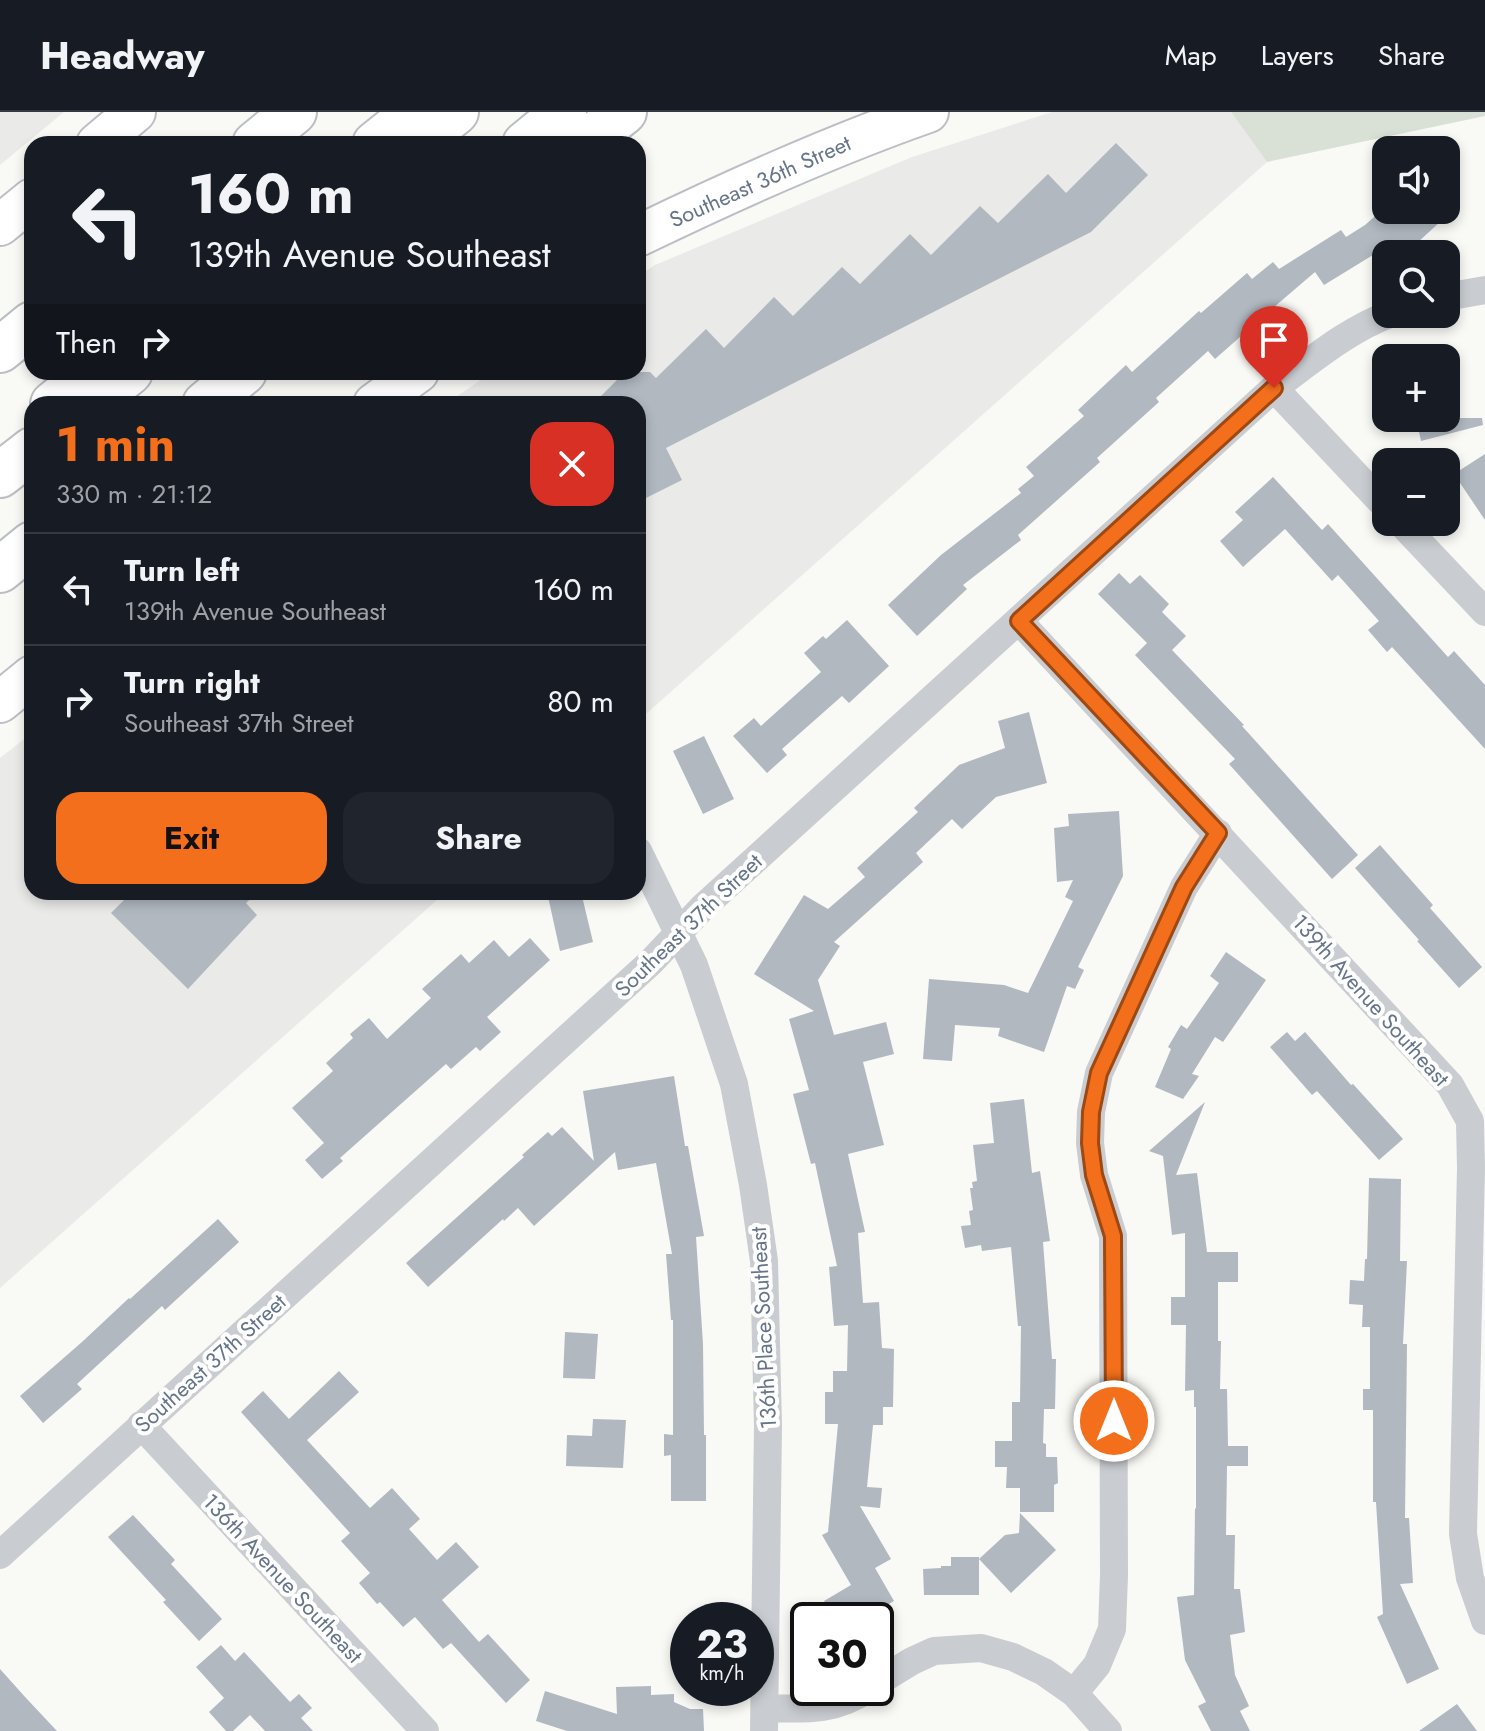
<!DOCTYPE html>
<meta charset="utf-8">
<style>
:root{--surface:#171b24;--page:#20242c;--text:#f1f3f6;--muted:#9ea1a6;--line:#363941;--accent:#f36f1c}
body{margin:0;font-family:Jost,sans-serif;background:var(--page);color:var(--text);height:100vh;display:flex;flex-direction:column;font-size:30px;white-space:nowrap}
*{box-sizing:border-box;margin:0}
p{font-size:26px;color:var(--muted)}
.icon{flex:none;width:44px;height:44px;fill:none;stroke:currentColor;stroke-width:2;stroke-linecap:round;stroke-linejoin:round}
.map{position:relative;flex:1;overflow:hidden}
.panel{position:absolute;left:24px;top:284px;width:622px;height:504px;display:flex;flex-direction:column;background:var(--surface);border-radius:24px;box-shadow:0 4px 12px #0003}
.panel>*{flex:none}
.hud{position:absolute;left:24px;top:24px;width:622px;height:244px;border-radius:24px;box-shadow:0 4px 12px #0003;background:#171b24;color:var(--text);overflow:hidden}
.tools{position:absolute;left:1372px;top:24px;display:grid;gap:16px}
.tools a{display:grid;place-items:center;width:88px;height:88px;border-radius:16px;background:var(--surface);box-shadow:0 4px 12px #0003;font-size:40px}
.speed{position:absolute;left:670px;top:1490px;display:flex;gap:16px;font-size:40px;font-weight:700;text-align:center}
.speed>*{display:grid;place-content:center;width:104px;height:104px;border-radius:50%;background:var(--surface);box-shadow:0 4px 12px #0003;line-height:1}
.speed small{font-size:20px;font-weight:400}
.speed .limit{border:4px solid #111;border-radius:12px;background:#fff;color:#111}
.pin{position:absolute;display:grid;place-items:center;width:68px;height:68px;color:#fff;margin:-82px -34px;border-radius:50% 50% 50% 0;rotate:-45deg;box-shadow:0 0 8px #0007}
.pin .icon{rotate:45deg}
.me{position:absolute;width:88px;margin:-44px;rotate:0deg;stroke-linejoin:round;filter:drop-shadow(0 0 6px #0008)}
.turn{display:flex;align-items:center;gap:28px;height:168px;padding:0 32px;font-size:36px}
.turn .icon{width:104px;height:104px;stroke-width:2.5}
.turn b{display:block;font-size:56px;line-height:68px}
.then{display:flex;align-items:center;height:76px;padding:0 32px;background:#0003;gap:16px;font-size:30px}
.round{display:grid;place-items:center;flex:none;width:84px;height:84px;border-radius:24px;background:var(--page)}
.overview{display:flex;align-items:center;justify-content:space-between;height:136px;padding:0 32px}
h1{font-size:48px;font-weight:700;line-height:60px;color:var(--accent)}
.primary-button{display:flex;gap:16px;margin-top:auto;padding:16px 32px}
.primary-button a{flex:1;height:92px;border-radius:24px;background:var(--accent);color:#111;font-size:32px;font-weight:700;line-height:92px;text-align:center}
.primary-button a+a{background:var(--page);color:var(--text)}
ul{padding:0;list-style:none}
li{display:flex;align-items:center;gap:24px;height:112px;padding:0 32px;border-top:2px solid var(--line)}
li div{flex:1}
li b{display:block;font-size:30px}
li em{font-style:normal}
header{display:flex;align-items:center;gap:48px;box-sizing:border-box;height:112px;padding:0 40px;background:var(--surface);border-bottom:2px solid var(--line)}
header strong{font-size:38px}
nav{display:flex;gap:44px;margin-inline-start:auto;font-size:28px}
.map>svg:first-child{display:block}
.built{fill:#eaeae9}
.green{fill:#d9e1d7}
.building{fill:#b1b8c0}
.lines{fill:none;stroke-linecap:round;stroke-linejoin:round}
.secondary-casing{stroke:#bbbfc5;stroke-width:44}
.highway-casing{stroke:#bbbec2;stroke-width:48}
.street{stroke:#c9ccd0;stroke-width:28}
.secondary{stroke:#fff;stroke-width:40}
.highway{stroke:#fff;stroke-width:44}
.route-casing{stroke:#9e4812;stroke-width:20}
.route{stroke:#f36f1c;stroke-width:14}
.labels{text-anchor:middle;stroke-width:8;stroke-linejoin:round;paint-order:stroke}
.street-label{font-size:22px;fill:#65748a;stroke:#fff}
</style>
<header>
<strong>Headway</strong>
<nav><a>Map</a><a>Layers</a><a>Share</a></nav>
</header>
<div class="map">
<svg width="1485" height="1619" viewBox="0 0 1485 1619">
<rect width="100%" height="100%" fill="#f9f9f6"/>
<path class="built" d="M0,0h64l-64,53z
M1052,0h179l36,50 -629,559v-317h-192l46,-32h146v-96l17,-11 257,-108z
M32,621v159h414l-446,396v-530z"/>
<path class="green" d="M1231,0h254v4l-218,46z"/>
<path class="building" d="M1116,31l32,32 -57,57 -425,216 16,32 -44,22v-98h-45l32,-32h25l6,6 50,-49 18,19 50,-51 19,19 49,-49 18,17 50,-50 21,21 49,-49 18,17 50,-49 18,19z
M1382,98h71l-48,44h-5l-9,-10 -67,41 -9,-13 -55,47 6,8 -20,17 -6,-7 -25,22 -7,-8 -52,47 3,4 -62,56 3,4 -82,73 3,5 -58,45 4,4 -50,47 -29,-31 53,-50 80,-62 -3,-4 16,-13 -8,-9 58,-51 -6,-6 48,-45 6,7 67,-61 2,2 46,-40 5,6 21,-17 6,7 62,-39 5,7 19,-12z
M1416,306h66l1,7 -62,16z
M1485,342v66l-31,-46z
M1273,365l49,53 6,-6 120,133 6,-6 31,34v64l-93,-102 -5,5 -19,-22 11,-9 -41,-46 -6,6 -47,-52 -42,38 -23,-26 23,-21 -8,-8z
M1119,461l11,11 10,-9 29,29 -7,8 24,24 -14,14 72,75 -2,1 116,129 -26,24 -103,-115 6,-5 -100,-104 12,-12 -49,-49z
M847,508l42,46 -40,37 -7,-7 -60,53 5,6 -20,18 -34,-37 21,-18 7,8 60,-54 -17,-19 19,-17 3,3z
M1029,600l18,71 -51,14 -34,32 -10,-10 -36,34 7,9 -89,80 6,4 -22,34 16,55 52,-13 8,32 -31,8 21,83 -36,9 17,78 -7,1 5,70 16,-1 3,46 12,1 -1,58h-10v18h-10l-6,62 15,1 -2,20 -20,-2 31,53 -16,9 19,33 -33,19h-26l-11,-19 27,-16 -29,-50 6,-3 10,-108h-13v-32h8v-21h14l1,-46 -14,1 -5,-59 8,-1 -22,-103 -4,1 -18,-70 16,-4 -20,-71 25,-8 -60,-37 50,-79 24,14 37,-32 -8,-9 61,-56 -4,-4 45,-43 46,-17 -7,-27z
M704,624l30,63 -31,15 -30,-63z
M1119,699l4,65 -45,91 6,3 -9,19 -8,-3 -23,66 -46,-16 2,-8 -45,-3 -3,36 -29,-2 6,-80 75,6 24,8 45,-92 -8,-4 8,-17 -16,2 -3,-54 15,-2 -1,-12z
M1380,733l53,60 -3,3 52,59 -23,21 -42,-47 2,-1 -64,-72z
M132,780h126l-12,11 11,12 -69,74 -77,-76z
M547,780h34l12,50 -33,9z
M530,826l20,22 -63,57 14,15 -21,19 -4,-4 -25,22 -5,-5 -106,94 3,3 -21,18 -17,-19 19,-17 -32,-35 41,-37 -7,-8 27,-25 -3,-4 19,-16 18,21 44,-41 -9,-9 39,-35 8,9 25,-23 15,17z
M1226,840l40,28 -43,62 -8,-5 -23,37 7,2 -16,23 -28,-12 16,-38 -3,-2 13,-22 6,4 32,-46 -9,-7z
M1287,920l8,9 10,-9 46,53 2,-1 50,55 -24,21 -62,-69 -5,4 -42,-48z
M674,964l11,70h3l16,90 -8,1 7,107 1,91h2v66h-35v-46l-7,1v-22l9,1v-115h-2l-5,-66h6l-16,-91 -38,7 -3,-18 -81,74 -16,-18 -14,13 -1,-2 -75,68 -22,-24 118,-106 -2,-2 26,-23 4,4 10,-9 32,34 -11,-70z
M1024,987l8,74 8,-2 10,70 -7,1 9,117h4l-1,50h-11l-1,34 3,1v13h11l1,26 -4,2v27h-34v-24h-14l1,-21h-12v-26h17v-39h8l1,-76h-3l-7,-79 -29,4 -1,-6 -16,3 -4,-22 10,-1 -2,-14 4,-1 -3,-22h3l-1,-6 5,-1 -4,-36 21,-2 -4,-40z
M1205,990l-29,73 21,-2 10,79h31v30h-20v59h3l-1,48h7l1,57h20v20h-21l-1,69h9l-1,54h6l5,43 -15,3 5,40 14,31 -9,5 10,20h-39l-13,-25 8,-4 -21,-42 -8,-63 17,-2 1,-87 1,1v-102h-2v-17l-9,1 1,-66h-15v-28h14v-64l-13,2 -9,-79 -14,-5z
M1369,1066l32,1 -1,82h7l-4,83h4l-2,174h4l4,65 -13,1 39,85 -32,15 -30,-67 6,-3 -7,-112h-3v-92h-10v-21h7v-62h-8l1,-22 -14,-1 1,-24 14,1 1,-22h2z
M218,1107l21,23 -74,68 -3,-4 -85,78 5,5 -39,34 -23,-27 62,-54 47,-44 1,1z
M565,1220l33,2 -3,45 -32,-1z
M339,1259l20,21 -52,48 63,68 22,-20 28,31 -11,10 28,31 19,-18 23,25 -37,33 37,42 9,-8 42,46 -24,23 -55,-60 -8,6 -28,-32 -12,10 -23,-25 -3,2 -18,-21 11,-10 -29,-32 9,-8 -109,-121 22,-21 26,28z
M593,1307l33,1 -3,48 -57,-2 1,-31 25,1z
M1020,1401l36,37 -45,43 -32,-34 26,-24 14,-2z
M133,1403l42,45 -4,4 51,55 -23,22 -36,-39 3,-2 -58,-63z
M951,1445h28v38h-55l-1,-26 18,-1v-2h10z
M221,1533l14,16 9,-9 46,50 9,-8 13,14 -11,10 12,13h-48l-15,-16 -17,16h-7l-17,-19 15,-14 -28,-31z
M0,1557l26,29 31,33h-57z
M651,1574v9l23,-1v8l16,7h13l1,22h-137l-31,-10 9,-30 72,23 -1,-27z
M1457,1592l20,27h-58z"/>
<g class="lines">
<g class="secondary-casing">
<path id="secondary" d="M97,32l38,-32
M0,113l32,-26
M638,124c95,-46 190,-89 290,-124
M374,292l44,-32
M0,590l32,-26"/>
</g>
<g class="highway-casing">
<path id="highway" d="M255,32l39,-32
M375,32l40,-32
M416,32l40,-32
M525,32l39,-32
M583,32l41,-32
M0,238l32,-26
M53,292l40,-32
M90,292l40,-32
M205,292l39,-32
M0,363l32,-25
M0,458l32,-26"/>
</g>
<path class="street" d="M1446,185l39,-7
M1274,276l112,119
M1400,410l85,90
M1019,509l431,464 20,36 1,47 -8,366 7,44 15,43
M638,739l56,114 40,119 19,101 11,76 4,165 -4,305
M141,1313l284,306
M0,1443l651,-593 52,-55 571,-519c36,-26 73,-58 116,-74
M876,1571l36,-22 22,-10 47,-3 32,9 31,15 30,21 34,38
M1074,1581l23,-28 15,-36 2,-54 -1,-339 -19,-61 -4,-32 1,-31 8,-39 85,-186 34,-54
M765,1596c39,1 70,4 104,-20"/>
<use href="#secondary" class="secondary"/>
<use href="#highway" class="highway"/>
</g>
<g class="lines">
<g class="route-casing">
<path id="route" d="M1114,1309l-1,-185 -19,-61 -4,-32 1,-31 8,-39 85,-186 34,-54 -199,-212 255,-233"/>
</g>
<use href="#route" class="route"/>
</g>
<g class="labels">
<g class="street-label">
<text transform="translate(760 69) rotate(-24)" y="8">Southeast 36th Street</text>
<text transform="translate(688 813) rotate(-44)" y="8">Southeast 37th Street</text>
<text transform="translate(1371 888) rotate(48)" y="8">139th Avenue Southeast</text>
<text transform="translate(763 1216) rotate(-93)" y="8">136th Place Southeast</text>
<text transform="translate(210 1251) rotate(-42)" y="8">Southeast 37th Street</text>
<text transform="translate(283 1466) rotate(47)" y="8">136th Avenue Southeast</text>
</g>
</g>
</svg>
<div class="tools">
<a><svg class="icon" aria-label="sound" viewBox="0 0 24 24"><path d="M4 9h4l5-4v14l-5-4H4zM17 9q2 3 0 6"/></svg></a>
<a><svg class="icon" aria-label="search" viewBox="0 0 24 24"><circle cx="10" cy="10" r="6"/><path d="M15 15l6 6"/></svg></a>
<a>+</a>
<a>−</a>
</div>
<div class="speed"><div>23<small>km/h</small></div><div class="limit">30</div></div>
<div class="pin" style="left:1274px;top:276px;background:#d93025"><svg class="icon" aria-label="arrive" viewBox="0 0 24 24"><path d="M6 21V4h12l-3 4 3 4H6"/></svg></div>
<svg class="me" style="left:1114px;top:1309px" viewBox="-20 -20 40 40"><circle r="17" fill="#f36f1c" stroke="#fff" stroke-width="3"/><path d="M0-11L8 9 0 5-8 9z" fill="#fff"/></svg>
<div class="hud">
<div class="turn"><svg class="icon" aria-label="left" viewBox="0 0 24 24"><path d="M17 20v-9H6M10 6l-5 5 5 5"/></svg><div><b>160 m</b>139th Avenue Southeast</div></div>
<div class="then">Then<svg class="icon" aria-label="right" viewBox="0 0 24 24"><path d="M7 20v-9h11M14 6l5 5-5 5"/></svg></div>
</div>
<section class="panel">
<div class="overview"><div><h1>1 min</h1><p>330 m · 21:12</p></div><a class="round" style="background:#d93025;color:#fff"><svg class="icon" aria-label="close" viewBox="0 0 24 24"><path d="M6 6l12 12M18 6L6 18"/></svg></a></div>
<ul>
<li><svg class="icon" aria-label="left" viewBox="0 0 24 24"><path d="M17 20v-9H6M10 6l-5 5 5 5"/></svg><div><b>Turn left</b><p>139th Avenue Southeast</p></div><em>160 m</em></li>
<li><svg class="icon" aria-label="right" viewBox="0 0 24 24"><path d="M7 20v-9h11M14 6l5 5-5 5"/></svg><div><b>Turn right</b><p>Southeast 37th Street</p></div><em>80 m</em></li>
</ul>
<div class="primary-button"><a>Exit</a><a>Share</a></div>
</section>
</div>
